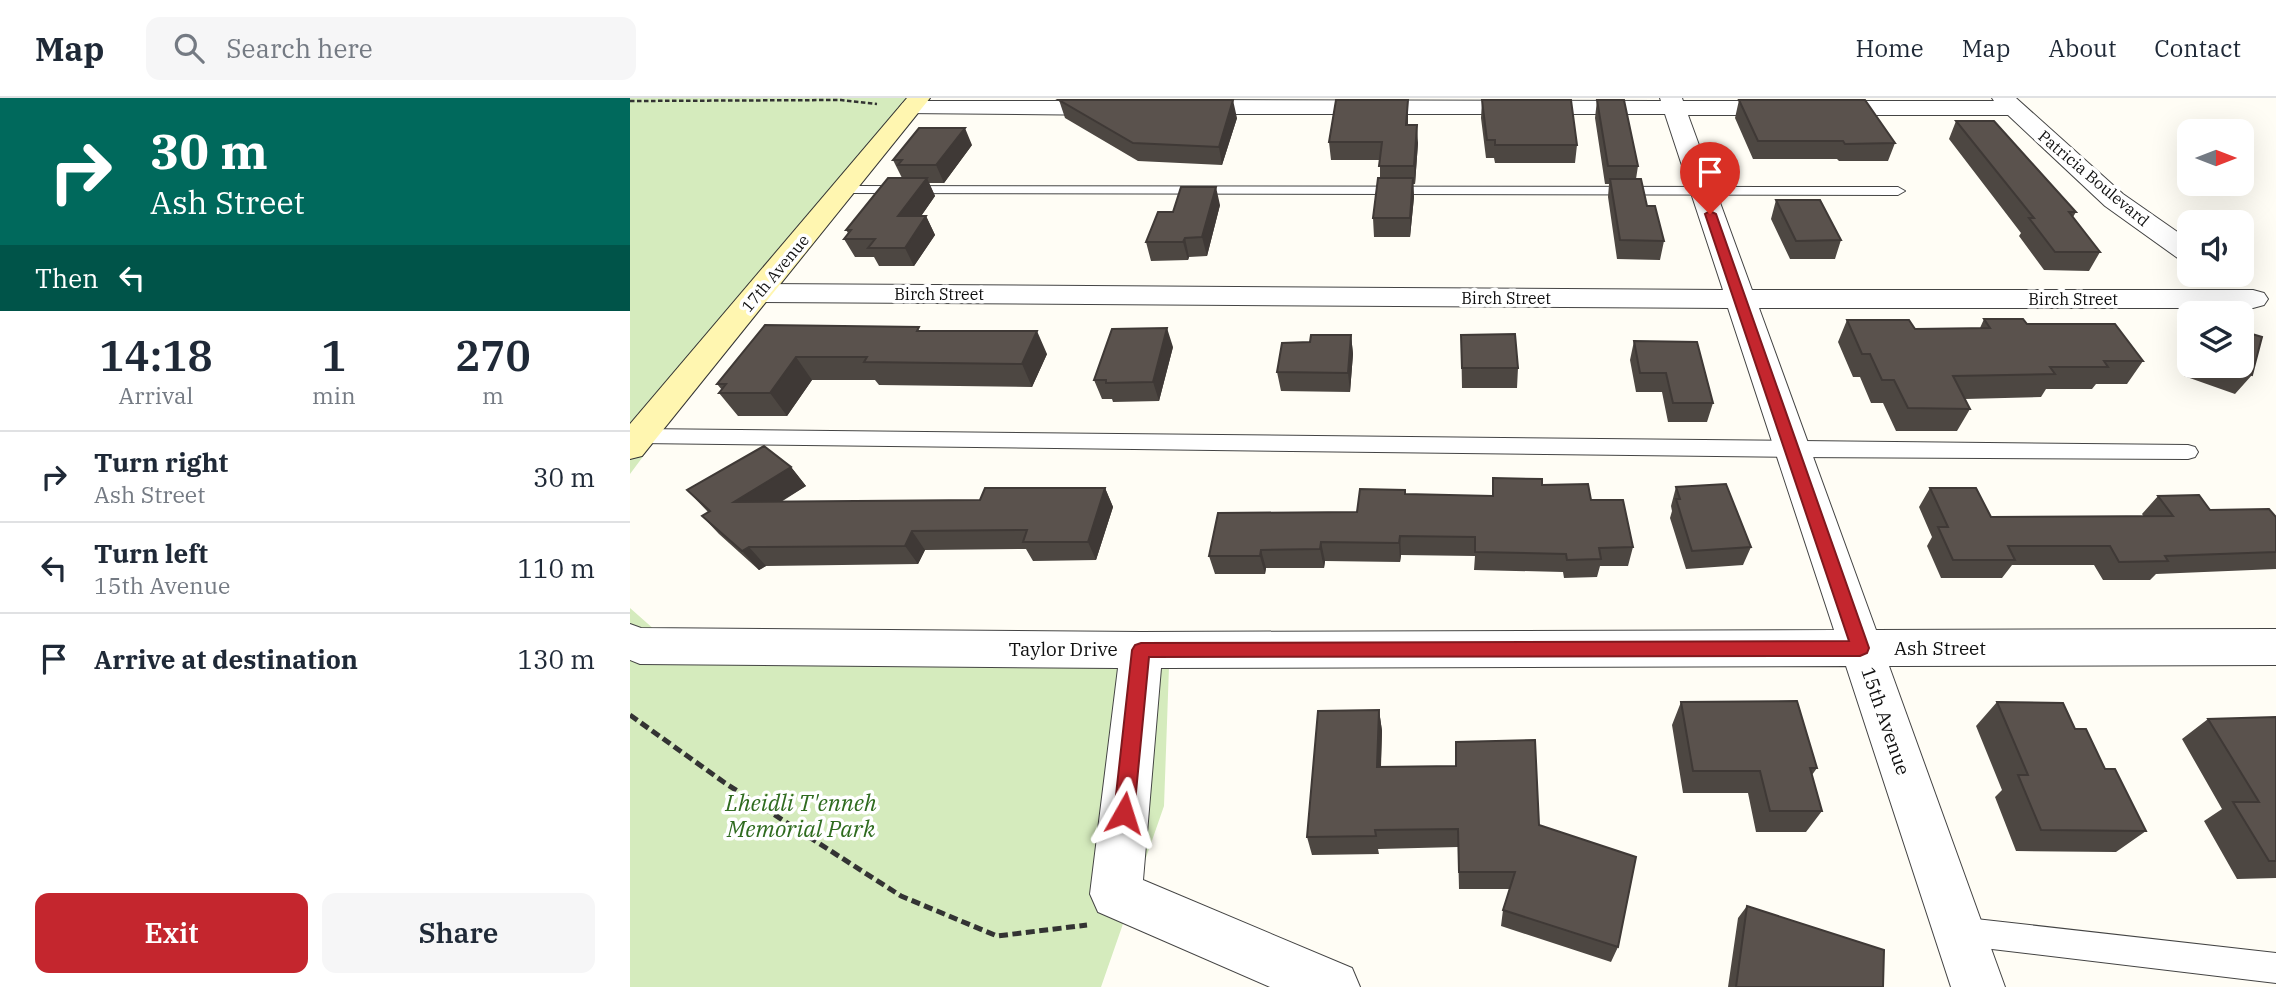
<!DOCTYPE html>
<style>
:root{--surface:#fff;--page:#f6f6f7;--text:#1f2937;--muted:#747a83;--line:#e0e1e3;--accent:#c4262e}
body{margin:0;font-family:"IBM Plex Serif",serif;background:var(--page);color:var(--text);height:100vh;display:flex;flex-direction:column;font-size:26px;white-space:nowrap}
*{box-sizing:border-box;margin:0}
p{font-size:23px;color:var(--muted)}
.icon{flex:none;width:38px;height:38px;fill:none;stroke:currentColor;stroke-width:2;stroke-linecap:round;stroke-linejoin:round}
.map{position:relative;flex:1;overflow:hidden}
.side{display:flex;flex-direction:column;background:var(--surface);width:630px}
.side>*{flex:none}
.guide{background:#00695c;color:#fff;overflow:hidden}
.needle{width:46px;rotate:90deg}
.controls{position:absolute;left:1547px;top:21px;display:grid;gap:14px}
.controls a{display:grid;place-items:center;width:77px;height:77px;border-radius:14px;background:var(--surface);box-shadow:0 7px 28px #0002;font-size:35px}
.pin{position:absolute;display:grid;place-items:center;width:60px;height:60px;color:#fff;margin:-72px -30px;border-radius:50% 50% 50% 0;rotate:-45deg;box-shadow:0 0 7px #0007}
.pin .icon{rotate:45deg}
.me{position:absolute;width:77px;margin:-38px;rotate:6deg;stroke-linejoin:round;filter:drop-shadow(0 0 5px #0008)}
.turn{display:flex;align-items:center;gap:24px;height:147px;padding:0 35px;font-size:32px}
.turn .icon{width:91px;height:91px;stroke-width:2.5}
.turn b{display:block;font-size:49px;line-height:60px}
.then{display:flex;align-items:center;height:66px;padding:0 35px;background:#0003;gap:14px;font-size:26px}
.eta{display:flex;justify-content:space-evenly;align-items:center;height:119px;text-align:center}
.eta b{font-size:42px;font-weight:600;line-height:49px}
.primary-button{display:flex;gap:14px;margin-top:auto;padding:14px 35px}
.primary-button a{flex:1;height:80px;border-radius:14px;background:var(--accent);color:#fff;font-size:28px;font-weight:600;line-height:80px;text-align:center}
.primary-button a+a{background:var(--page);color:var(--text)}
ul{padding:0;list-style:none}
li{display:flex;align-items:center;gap:21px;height:91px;padding:0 35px;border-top:2px solid var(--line)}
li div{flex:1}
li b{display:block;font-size:26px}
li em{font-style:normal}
header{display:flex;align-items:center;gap:42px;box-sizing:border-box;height:98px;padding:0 35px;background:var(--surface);border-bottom:2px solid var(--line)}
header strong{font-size:33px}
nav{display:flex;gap:38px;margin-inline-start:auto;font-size:24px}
.search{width:490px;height:63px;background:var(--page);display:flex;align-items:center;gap:18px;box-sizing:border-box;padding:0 24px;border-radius:14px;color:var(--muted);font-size:26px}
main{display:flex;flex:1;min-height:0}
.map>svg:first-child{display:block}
.green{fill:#d5ebbd}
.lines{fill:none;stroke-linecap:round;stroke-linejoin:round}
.lane-casing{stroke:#444;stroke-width:2}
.street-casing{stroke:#444;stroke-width:2}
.secondary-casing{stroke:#333;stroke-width:2}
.path-far1{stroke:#333;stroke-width:2.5;stroke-dasharray:4.5 2.5;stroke-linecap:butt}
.path{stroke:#333;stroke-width:5;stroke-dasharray:9 4.5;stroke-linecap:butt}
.lane{fill:#fff;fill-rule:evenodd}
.street{fill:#fff;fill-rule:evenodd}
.secondary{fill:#fff6b0;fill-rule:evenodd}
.wall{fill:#4d4742}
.shaded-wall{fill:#3f3936}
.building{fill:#5a524d;stroke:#3f3936;stroke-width:2}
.route{fill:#c4262e;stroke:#7f191e;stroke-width:2}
.labels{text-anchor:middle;stroke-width:7;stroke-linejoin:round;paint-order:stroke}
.far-street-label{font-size:16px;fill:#111;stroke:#fff}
.street-label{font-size:19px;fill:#111;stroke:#fff}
.near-park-label{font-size:23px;font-style:italic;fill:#2f6b1f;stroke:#fff}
</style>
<header>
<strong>Map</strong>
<div class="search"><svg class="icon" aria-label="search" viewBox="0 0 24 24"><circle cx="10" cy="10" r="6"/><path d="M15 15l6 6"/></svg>Search here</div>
<nav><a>Home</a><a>Map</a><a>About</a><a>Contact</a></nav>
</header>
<main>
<section class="side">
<div class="guide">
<div class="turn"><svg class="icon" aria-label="right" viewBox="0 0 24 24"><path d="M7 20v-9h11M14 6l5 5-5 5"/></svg><div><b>30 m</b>Ash Street</div></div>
<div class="then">Then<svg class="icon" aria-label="left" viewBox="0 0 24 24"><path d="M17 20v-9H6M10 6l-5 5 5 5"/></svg></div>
</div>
<div class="eta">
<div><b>14:18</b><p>Arrival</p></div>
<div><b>1</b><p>min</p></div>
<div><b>270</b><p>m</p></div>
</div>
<ul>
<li><svg class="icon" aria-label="right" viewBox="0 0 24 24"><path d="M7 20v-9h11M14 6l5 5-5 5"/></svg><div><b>Turn right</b><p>Ash Street</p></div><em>30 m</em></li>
<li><svg class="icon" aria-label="left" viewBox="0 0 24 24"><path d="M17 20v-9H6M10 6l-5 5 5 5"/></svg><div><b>Turn left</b><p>15th Avenue</p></div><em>110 m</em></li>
<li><svg class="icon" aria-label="arrive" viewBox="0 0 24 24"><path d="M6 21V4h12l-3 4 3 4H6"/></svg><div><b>Arrive at destination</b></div><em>130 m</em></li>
</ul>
<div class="primary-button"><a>Exit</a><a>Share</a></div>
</section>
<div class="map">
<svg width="1646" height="889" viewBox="0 0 1646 889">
<rect width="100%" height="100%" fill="#fffdf5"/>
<path class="green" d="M0,0h294l-168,207 -126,169z
M0,510l34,30 505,29 -5,139 -63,181h-471z"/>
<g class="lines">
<g class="lane-casing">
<path id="lane" d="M213,88l1055,1 7,4 -7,4 -1060,-2 -2,-3z
M9,331l1549,16 7,2 3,5 -3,5 -7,2 -396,-2 -1153,-14 -9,-6 2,-6z
M1328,819l318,36v30l-318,-38 -10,-4 -4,-10 4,-10z"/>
</g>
<g class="street-casing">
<path id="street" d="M1030,0h22l1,3h311l-2,-3h24l107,96 66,46v21l-10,-2 -74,-53 -97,-91h-320l64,175h501l11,3 4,6 -4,6 -11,3h-494l117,322 400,-1v36l-387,1 116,321h-54l-105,-321 -685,2 -18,212 209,88 8,19h-90l-172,-75 -8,-18 28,-226 -478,-4 -10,-4v-36l11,4 500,4 693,-2 -106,-322 -970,-6 -10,-3 -5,-6 5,-6 10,-3 965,6 -58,-176h-482l-8,-2 -4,-5 4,-5 8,-2 478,1z
M281,3h201l8,2 4,5 -4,5 -8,2 -209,-2 -4,-5 4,-5z"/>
</g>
<g class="secondary-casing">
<path id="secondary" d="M277,0h23l-288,358 -12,3v-35z"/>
</g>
<path class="path-far1" d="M0,3l211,-1 36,4"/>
<path class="path" d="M0,617l95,68 176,113 96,40 90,-11"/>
<use href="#lane" class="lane"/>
<use href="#street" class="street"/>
<use href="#secondary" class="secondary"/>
</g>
<path class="wall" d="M429,2l178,18 -15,47 -84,-4 -73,-43z
M852,2l95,45 -2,18h-80l-1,-5h-8l-5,-40z
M967,2l41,66 -2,13 11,27 17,35 -4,19 -43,-1 -9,-62 1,-13h-4l-10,-66z
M1109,2l156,43 -7,18h-49l-2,-2h-84l-18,-41z
M778,20v7l10,18 -3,41h-2l1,13 -4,40h-36l-1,-19 7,-40v-18h-49l-2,-18z
M1326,23l120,91 -3,5 27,35 -11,19 -45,-1 -25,-34 2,-3 -72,-94z
M342,47l-28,38h-15l6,13 -14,20h5l9,19 -21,31h-35l-5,-9h-19l-11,-18 4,-6 -2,-3 56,-52 -9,-18z
M1146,102l65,40 -6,19h-45l-19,-40z
M590,107l-13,51 -18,1 -1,3 -37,1 -5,-19 27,-30z
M1354,221l43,5 116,37 -16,23h-31l-4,5h-46l-5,8 -76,2 5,10 -13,22h-61l-13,-28h-12l-11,-26h-7l-15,-35 9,-22 68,9 65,-1z
M135,227l156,6 126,23 -15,33 -153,-2 -4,-5h-63l-25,36h-49l-19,-23 3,-3 -5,-6z
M721,237l2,19 -3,38 -69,-1 -4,-19 33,-30z
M831,237l57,33 -1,20h-55z
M1004,243l79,62 -6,19h-39l-6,-30h-26l-6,-32z
M543,249l-14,54 -46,1 -1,-3h-10l-8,-19z
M1559,265v3h53l10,9 -17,19 -51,-18z
M161,369l15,19 -25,16 199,-2 125,-12 8,19 -17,53 -63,1 -7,-12 -101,1 -7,14 -152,2 -7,4 -40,-36 -17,-18 6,-4 -21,-22z
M863,380l49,7 49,15 42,47 -5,19h-28l-3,11 -33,1 -1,-6 -89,-2 1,-14 -74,-1 -1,7 -75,-1 -1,7h-58l-1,6h-50l-6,-18 148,-44 49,-18 87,2z
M1046,389l75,60 -8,18 -57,4 -16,-51 2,-7 -1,-5z
M1300,390l61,29h153l-2,-3 16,-18 52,14 66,7v52l-120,5 -6,6h-47l-9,-15h-82l-10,13h-61l-14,-32 5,-9 -13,-30z
M1051,604l136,66 -5,7 10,36 -16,21h-50l-8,-39h-65l-11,-68z
M1367,604l108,67 41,62 -30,21 -100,-1 -21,-54 7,-7 -26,-64z
M749,612l3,21 -1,36 75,-1v-24l83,83 79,122 -7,15 -110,-36 2,-16 7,-21h-51l-1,-42 -80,2 1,5 -67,1 -5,-18z
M1646,619v161l-39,1 -33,-58 18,-12 -40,-70 26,-20z
M1117,808l136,81h-155l10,-69z"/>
<path class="shaded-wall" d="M603,2l4,18 -15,47 -3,-18z
M778,2v18l-1,25 -1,-18z
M787,27l1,18 -3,41 -1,-18z
M335,30l7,17 -28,38 -8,-18z
M297,80l8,18 -27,39 -10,-19z
M783,80l1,19 -4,40v-19z
M586,89l4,18 -13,51 -5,-19z
M296,118l9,19 -21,31 -9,-18z
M555,140l4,19 -1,3 -5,-18z
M537,230l6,19 -14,54 -6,-19z
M407,233l10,23 -15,33 -10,-23z
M721,237l2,19 -3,38 -2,-19z
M166,259l16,23 -25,36 -17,-23z
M161,369l15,19 -56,34 -16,-18z
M475,390l8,19 -17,53 -8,-18z
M282,433l13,19 -7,14 -13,-18z
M770,438l1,19 -1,7 -1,-19z
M691,444l4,19 -1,7 -4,-19z
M119,449l17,19 -7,4 -17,-19z
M631,452l5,18 -1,6 -5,-18z
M749,612l3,21 -2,56 -3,-20z"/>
<path class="building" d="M429,2h174l-14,47 -86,-4z
M706,2h72l-2,25h11l-3,41h-35l3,-24h-53z
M852,2h89l6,45h-82v-5h-8z
M967,2h27l14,66h-30z
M1109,2h126l30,43 -50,1 -2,-3h-85z
M1326,23h38l82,91h-7l31,40h-45l-26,-34h5z
M289,30h46l-29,37h-38l4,-5h-9z
M258,80h39l-29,38h28l-21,32h-37l7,-9h-31l7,-9h-5z
M748,80h35l-3,40h-37z
M980,81h31l6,27h8l9,35 -44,-1z
M551,89h35l-14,50 -17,1 -2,4h-37l12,-30h15z
M1146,102h44l21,40 -45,1z
M1354,221h39l4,5h88l28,37h-39l4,6h-58l5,7 -102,2 17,33 -62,-1 -14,-28h-12l-12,-26h-8l-15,-34h62l6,9 75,-1z
M135,227l154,2 -2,4h120l-15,33 -158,-2 3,-5h-71l-26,36h-51l7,-9h-9z
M537,230l-14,54 -47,1v-3h-12l18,-51z
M1612,233l20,6 -10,38 -27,-9h17z
M885,236l3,34h-56l-1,-33z
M681,237h40l-3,38 -71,-1 5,-29 28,-1z
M1004,243l63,1 16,61h-40l-7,-30h-26z
M134,348l27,21 -57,35 246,-2 5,-12h120l-17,54h-65l4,-12 -115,1 -7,15 -156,1 -7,4 -40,-35 8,-5 -23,-21z
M863,380l49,1v6l46,-1 3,16h32l10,47 -34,1 2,11 -34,1 -1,-6 -91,-2v-15l-75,-1 -1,7 -78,-1 -1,7 -59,1 -1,6h-51l9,-43 139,-1 3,-23 45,1v4l88,2z
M1096,386l25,63 -59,4 -16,-52h4l-4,-12z
M1300,390h46l15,29 182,-1 -15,-20 41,-1 11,15 59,-1 7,8v35l-111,4 3,5 -49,1 -9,-16h-102l7,14h-62l-15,-33h10z
M1167,603l20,67h-7l12,43h-52l-10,-40h-67l-12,-69z
M1367,604l66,1 12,26h11l19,40h10l31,62 -105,-1 -23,-55h10z
M749,612l-2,57 79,-1v-24l79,-2 4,85 97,32 -18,90 -115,-37 12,-38h-56l-1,-43 -83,1 1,6 -69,1 11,-126z
M1646,619v144h-7l-36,-59h26l-51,-83z
M1117,808l137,44 -1,37h-147z"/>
<path class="route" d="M1080,113l6,3 153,434 -2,5 -7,3 -711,1 -15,156 -3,7 -7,2 -7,-2 -3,-7 18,-163 3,-5 6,-2 708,-2 -144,-427z"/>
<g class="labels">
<g class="far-street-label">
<text transform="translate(1464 80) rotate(40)" y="6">Patricia Boulevard</text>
<text transform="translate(145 175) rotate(-50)" y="6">17th Avenue</text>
<text x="309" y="202">Birch Street</text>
<text x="876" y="206">Birch Street</text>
<text x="1443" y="207">Birch Street</text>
</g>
<g class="street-label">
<text x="1310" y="557">Ash Street</text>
<text x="433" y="558">Taylor Drive</text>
<text transform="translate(1256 623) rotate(71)" y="7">15th Avenue</text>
</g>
<g class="near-park-label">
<text x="171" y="713">Lheidli T'enneh<tspan x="171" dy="26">Memorial Park</tspan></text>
</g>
</g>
</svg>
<div class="controls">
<a><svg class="needle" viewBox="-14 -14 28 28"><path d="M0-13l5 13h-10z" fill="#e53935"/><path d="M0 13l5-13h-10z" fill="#747a83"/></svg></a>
<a><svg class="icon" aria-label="sound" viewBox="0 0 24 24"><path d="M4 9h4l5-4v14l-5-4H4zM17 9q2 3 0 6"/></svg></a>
<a><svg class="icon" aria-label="layers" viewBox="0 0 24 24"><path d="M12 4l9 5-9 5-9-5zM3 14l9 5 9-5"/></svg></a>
</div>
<div class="pin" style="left:1080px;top:116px;background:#d93025"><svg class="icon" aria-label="arrive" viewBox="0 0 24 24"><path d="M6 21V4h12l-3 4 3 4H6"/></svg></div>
<svg class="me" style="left:494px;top:715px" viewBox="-20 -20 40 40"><path d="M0-17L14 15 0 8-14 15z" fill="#c4262e" stroke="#fff" stroke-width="4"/></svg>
</div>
</main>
